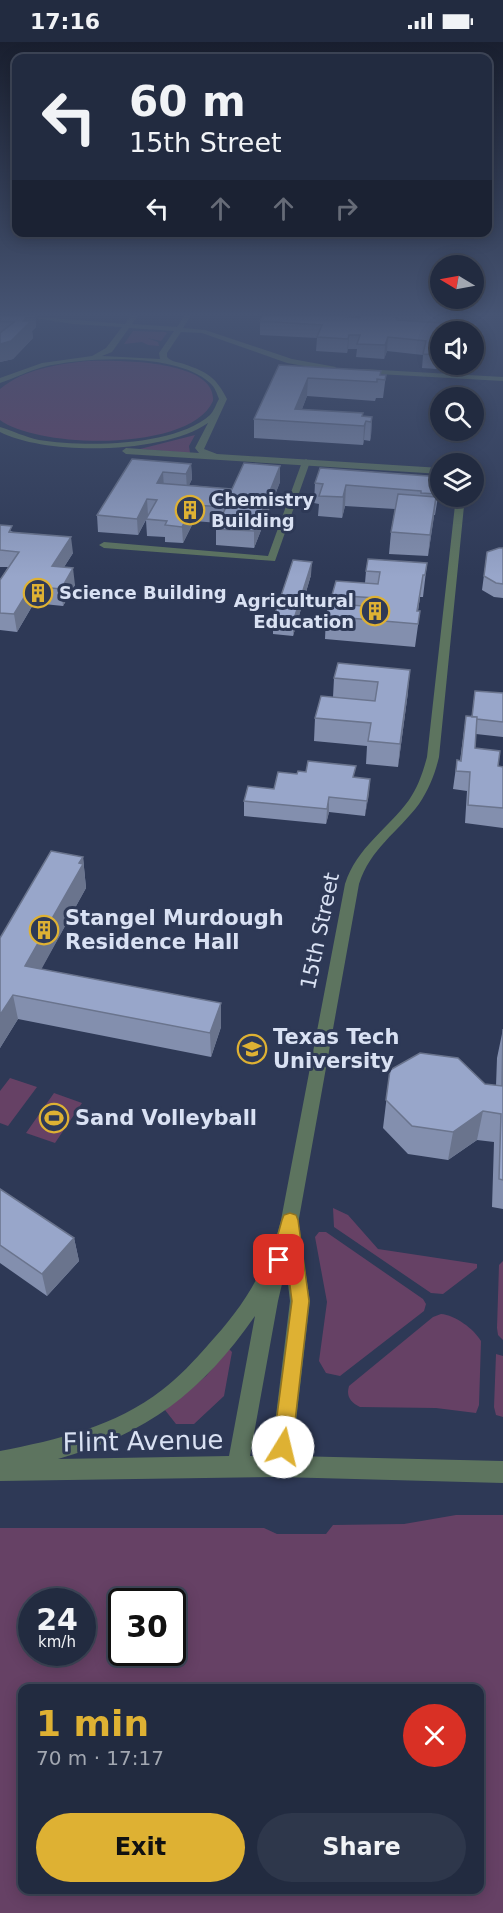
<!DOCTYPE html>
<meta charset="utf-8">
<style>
:root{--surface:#222b40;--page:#2e374b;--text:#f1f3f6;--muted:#a2a7b1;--line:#3f4759;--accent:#deb133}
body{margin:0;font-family:"DejaVu Sans",sans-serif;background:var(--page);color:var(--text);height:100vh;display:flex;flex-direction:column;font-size:22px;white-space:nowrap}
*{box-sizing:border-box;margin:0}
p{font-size:20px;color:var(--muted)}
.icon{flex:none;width:33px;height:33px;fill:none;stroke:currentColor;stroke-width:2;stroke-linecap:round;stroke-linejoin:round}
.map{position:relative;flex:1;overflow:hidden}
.details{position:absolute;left:18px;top:1642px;width:466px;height:210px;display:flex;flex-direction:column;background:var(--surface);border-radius:12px;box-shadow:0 3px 15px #0003,0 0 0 2px var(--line)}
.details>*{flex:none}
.guide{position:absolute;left:12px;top:12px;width:480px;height:183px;border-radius:12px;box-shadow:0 3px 15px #0003,0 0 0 2px var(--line);background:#222b40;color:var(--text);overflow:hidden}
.needle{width:39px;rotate:280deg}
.fabs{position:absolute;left:430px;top:213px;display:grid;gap:12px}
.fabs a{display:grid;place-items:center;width:54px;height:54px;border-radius:50%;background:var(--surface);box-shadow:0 3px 15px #0003,0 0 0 2px var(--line);font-size:30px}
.speed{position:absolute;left:18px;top:1546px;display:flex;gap:12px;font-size:30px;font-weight:700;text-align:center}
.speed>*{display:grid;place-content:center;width:78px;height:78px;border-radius:50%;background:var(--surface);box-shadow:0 3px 15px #0003,0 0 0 2px var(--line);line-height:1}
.speed small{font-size:15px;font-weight:400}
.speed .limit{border:3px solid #111;border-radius:9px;background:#fff;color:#111}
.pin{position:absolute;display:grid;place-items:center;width:51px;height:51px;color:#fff;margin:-26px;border-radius:12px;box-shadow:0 3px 9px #0006}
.me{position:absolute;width:66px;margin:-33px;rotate:9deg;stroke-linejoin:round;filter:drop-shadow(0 0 4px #0008)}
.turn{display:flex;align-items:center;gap:21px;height:126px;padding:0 18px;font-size:27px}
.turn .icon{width:78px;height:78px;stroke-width:2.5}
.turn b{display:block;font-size:42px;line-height:51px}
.lanes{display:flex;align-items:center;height:57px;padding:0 18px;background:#0003;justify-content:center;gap:30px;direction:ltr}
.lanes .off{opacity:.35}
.round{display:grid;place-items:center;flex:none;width:63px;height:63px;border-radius:32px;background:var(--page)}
.overview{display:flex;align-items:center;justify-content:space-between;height:102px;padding:0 18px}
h1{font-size:36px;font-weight:700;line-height:45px;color:var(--accent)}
.cta{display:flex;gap:12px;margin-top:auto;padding:12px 18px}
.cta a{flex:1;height:69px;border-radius:36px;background:var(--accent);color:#111;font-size:24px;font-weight:700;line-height:69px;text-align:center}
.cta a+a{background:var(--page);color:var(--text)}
.status{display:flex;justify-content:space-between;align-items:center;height:42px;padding:0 30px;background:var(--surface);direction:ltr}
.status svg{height:16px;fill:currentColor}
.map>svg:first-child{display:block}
.green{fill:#664165;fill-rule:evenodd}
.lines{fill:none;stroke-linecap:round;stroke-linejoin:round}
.pedestrian{fill:#5d745f;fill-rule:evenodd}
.minor{fill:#5d745f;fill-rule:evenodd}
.wall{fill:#838fae}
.shaded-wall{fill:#6a748d}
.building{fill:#98a6ca;stroke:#6a748d;stroke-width:1.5}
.route{fill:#deb133;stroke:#907321;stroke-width:1.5}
.labels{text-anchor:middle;stroke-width:6;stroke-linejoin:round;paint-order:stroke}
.far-poi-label{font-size:18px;font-weight:bold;fill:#d9e1f3;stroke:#2e3956;text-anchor:start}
.poi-label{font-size:21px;font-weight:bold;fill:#d9e1f3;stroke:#2e3956;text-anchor:start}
.street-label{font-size:21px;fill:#d9e1f3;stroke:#2e3956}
.near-street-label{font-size:26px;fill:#d9e1f3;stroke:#2e3956}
</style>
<div class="status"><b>17:16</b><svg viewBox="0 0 49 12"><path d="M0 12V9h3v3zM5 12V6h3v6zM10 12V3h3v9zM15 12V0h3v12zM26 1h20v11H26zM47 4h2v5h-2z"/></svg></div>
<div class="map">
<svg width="503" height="1871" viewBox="0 0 503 1871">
<rect width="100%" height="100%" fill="#2e3956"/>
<path class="green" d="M133,289l32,1 2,1 -6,8 -14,-3 11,4 1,4 -11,-1 -6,-3 -18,2z
M88,319c26,-1 129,-2 125,40 -22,51 -174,48 -213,19v-31c24,-20 58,-25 88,-28z
M195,393l-6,11 1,7 -50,-4z
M10,1036l27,9 -29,39 -8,-3v-32z
M54,1051l28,10 -27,40 -29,-10z
M333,1166l15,7 30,34 99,15v4l-34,26 -12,-1 -97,-66z
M319,1190h7l97,67 3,5 -2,7 -84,65 -14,-3 -7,-12 8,-59 -12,-65z
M503,1219v79l-5,-5 -1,-7 2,-63z
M441,1272c14,1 33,15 40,27l-2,64 -3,8 -40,-5 -76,-1c-10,-5 -14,-11 -11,-21l84,-69z
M229,1307l3,3 -8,44 -30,28h-18l-11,-14 41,-34z
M496,1312l7,2v61l-7,-2 -2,-8z
M456,1473h47v398h-503v-385h264l13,6h49l7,-9 71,-1zM32,1560h50v51h-50zM122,1560h50v51h-50zM22,1647h458v201h-458z"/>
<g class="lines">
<path class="pedestrian" d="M306,417l4,3 -35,99 -171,-13 -5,-3 5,-3 164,14 34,-94z"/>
<path class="minor" d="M16,273l109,9 6,-9h7l-6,9 45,3 8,-12h6l-8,13 22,2 87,29 44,8 -3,4 -46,-8 -85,-30 -21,-1 -14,21v4c5,5 11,5 17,7 23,8 32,13 43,35l-23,50 13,5 224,14v6l-315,-20 -4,-3 4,-3 73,5 -4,-5 13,-25c-44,31 -161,33 -208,9v-5c13,4 25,10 39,13 45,7 135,7 171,-25 4,-4 6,-11 9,-16 -2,-5 -4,-12 -9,-16 -34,-31 -124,-26 -167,-16 -15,4 -28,11 -43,16v-5l42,-15 50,-7 14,-8 16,-21 -49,-3zM129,286l45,3 -15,22 1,6 -58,-3 10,-4z
M363,327l140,8v4l-143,-8z
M456,454h9l-26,261c-4,17 -10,32 -20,47 -21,28 -49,45 -60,80l-61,340 12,77 -18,155 211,5v22l-223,-6 -280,4v-30c57,-11 116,-25 162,-61 17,-13 32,-29 46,-45 21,-23 40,-47 53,-75l7,-2 13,-48 64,-336c12,-37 42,-54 64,-84 9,-13 14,-28 18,-43zM286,1225l4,34 -19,155h-21l28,-155zM255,1274l-26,140 -171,3c89,-25 144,-67 197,-143z"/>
</g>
<path class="wall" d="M0,273h35l1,12 -4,4 1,7 -20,21 -13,3z
M263,273h80v2l17,1 2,-3 25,2v-2h69l-1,8 20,2 -1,9h8l-4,28h-4v-30h-33v32h25l-1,7 -43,-3 1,-13 -36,-4 -3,8 -28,-2 1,-8h-9l-1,4 -31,-2 1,-13 -57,-3v-14z
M279,323l102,6v4h5l-3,23h-7l-1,3 -68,-5 -5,13 70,8 -1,19 -1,5 -6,-1 -1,5 -109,-7v-19z
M132,417l59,5 1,15 -3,6 43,4 48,-7 -26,66 -38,-3v-16l3,-6 -25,-2 -11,22 -18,-1v-5l-18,-1 -1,-16 -8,15 -40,-3 -1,-17z
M441,435l-3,20 -3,18h-1l-6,41 -39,-2 2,-22 4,-23 -50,-3 -3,12 -24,-2 1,-12 -5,-1 1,-20z
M0,483l13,7 60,21 -9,14 11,18 -12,21 -29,-3 -17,29 -17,-2v-50l8,-13h-8z
M503,506v50l-9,-1 -12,-7 5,-38z
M427,521l-4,34h-3l-2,14h2l-5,36 -90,-8 1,-23 5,-13 1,-8 33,-12 1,-12z
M311,533l-18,61 -20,-2v-14z
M338,621l70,29 -10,75 -32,-3 1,-18 -53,-5 1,-23 18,-21 1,-19z
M475,649l28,2v44l-27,-3 -1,14 23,18 5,1v61l-38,-5 2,-32 -14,-2 4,-29 3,1 6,-45 6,1z
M297,732l73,5 -5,37 -36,-4 -3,12 -82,-8v-15l30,-12z
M83,815l3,31 -45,81 180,58 -10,30 -193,-38 -18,29v-110z
M503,987v180l-11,-2 2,-65 -17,-2 -29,20 -40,-6 -25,-26 7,-58 106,16 1,-28z
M0,1147l74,49 5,23 -32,35 -47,-33z"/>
<path class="shaded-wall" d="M29,273h6l1,12 -4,4 1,7 -20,21 -13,3v-18z
M349,293l-1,14 -1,4 1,-14z
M388,295l-1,14 -3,8 1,-14z
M308,336l-1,18 -10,26 -2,-13z
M372,375l-1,19 -1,5 1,-19z
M366,379l-2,19 -1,5 1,-19z
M191,422l1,15 -5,11 -1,-16z
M280,424v16l-26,66v-17z
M163,430l1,16 -7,-5z
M346,443l-1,21 -3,12 1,-21z
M436,455l-2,20 -6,39 2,-21z
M147,457l1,16 -10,20 -1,-16z
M193,463l1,16 -11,22 -1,-16z
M71,495l2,16 -19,30 -2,-17z
M312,520l-1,13 -18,61v-14z
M73,526l2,17 -12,21 -2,-17z
M423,533l-3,22 -4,27 1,-13z
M31,544l3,17 -17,29 -3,-18z
M410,628l-2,22 -10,75 2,-23z
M370,737l-1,15 -4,22 2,-15z
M329,755v15l-3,12 1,-15z
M83,815l3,31 -56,102 -5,-24z
M13,953l5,24 -18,29v-33z
M221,961v24l-10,30 -1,-24z
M483,1069l-6,29 -29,20 5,-28z
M74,1196l5,23 -32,35 -5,-22z"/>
<path class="building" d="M0,273h29l-6,6h8l-20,20 -11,3v-11l14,-11 -14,-1z
M263,273h75l-1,1 23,2 2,-3 35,2v3l78,5 -1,9h8l-2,14h-6v-16h-33v23l-18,-1 3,-13 -38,-4 -3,8 -28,-1 3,-9h-11l-1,4 -31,-2 5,-12 -62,-4z
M279,323l102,6 -1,4h6l-1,5 -8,-1v3l-69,-4 -13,31 68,4 -1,3 10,1 -1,5 -5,-1 -2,5 -110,-7z
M132,417l59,5 -5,10 -23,-2 -6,11 75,6 12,-26 36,3 -26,65 -38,-2 10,-22 -33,-2 -11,22 -17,-2 2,-4 -21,-2 11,-19 -10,-1 -10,20 -40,-4z
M320,426l121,9 -3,17 -17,-1v-2l-75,-6 -3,12 -24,-1 4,-12 -8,-1z
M398,452l38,3 -6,38 -39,-3z
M0,483l12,1 -3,6 62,5 -19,29 21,2 -12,21 -30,-3 -17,28 -14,-1v-33l19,-28 -19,-2z
M499,506h4v36l-7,-1 -12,-7 3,-24z
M368,517l59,4 -2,12h-2l-6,36h3l-2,13 -92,-8 4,-13 43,4 2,-9 -43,-3 4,-14 42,3 2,-12 -14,-1z
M293,518l19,2 -19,60 -20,-2z
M338,621l72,7 -10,74 -32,-3 3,-18 -56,-5 6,-22 54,5 3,-19 -44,-4z
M475,649l28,2v29l-26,-3v-2h-5z
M466,674l11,1 -2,31 25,3 -2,15 5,1v41l-35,-3 2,-33 -14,-1 1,-11 4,1z
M308,719l48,5 -3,11 17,2 -3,22 -38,-4 -2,12 -83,-8 4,-15 26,3 4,-17 19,2 1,-3 8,1z
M51,809l32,6 -4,6 4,1 -58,102 196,37 -11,30 -197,-38 -13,20v-77z
M503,987v151l-4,-1 2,-65 -18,-3 -30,21 -41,-6 -26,-26 4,-30 30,-17 38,5 27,26 17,2z
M0,1147l74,49 -32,36 -42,-29z"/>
<linearGradient id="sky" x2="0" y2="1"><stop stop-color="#191f2f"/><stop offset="0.51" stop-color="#465473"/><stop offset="1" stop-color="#465473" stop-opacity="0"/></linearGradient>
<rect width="503" height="535" fill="url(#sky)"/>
<path class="route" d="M290,1171l6,2 2,5 11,81 -17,146 -3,7 -6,2 -7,-2 -3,-7 19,-146 -5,-39 -2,4 -6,2 -6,-2 -2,-6 11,-40 2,-5z"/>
<defs>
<g id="building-ring" transform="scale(1.5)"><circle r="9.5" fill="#2e3956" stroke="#deb133" stroke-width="1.5"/><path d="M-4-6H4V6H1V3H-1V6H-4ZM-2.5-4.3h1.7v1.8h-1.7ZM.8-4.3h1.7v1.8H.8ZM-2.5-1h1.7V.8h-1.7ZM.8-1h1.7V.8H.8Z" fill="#deb133"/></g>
<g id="university-ring" transform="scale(1.5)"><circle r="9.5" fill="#2e3956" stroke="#deb133" stroke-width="1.5"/><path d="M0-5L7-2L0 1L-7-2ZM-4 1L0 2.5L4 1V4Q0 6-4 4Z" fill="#deb133"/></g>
<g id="stadium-ring" transform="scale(1.5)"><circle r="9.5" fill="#2e3956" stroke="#deb133" stroke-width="1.5"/><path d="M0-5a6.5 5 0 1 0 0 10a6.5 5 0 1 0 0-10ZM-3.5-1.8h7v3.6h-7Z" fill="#deb133"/></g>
</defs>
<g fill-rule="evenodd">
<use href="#building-ring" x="190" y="468"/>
<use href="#building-ring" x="38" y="551"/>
<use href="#building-ring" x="375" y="569"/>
<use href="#building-ring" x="44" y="888"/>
<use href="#university-ring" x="252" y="1007"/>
<use href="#stadium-ring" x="54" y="1076"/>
</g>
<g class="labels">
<g class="far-poi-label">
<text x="211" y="464">Chemistry<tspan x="211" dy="21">Building</tspan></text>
<text x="59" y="557">Science Building</text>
<text x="354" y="565" text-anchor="end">Agricultural<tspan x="354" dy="21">Education</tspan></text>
</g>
<g class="poi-label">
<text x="65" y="883">Stangel Murdough<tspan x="65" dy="24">Residence Hall</tspan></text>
<text x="273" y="1002">Texas Tech<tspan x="273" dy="24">University</tspan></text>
<text x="75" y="1083">Sand Volleyball</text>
</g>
<g class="street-label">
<text transform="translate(320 889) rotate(-78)" y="7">15th Street</text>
</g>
<g class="near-street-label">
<text transform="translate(143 1399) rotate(-1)" y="9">Flint Avenue</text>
</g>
</g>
</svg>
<div class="fabs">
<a><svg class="needle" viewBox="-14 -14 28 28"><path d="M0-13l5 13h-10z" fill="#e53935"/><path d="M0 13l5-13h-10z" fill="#a2a7b1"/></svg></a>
<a><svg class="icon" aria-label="sound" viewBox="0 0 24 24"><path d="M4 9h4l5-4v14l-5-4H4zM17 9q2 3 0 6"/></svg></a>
<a><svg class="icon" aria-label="search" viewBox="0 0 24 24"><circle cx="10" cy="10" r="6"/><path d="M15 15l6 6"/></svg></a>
<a><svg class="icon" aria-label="layers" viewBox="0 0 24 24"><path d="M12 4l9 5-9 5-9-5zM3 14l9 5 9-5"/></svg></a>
</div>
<div class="speed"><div>24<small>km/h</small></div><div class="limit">30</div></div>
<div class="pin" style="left:279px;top:1218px;background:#d93025"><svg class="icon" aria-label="arrive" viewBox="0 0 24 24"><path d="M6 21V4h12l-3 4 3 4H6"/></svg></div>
<svg class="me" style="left:283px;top:1405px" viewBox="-20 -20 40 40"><circle r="19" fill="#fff"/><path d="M0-13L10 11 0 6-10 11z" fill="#deb133"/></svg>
<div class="guide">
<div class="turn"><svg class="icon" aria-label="left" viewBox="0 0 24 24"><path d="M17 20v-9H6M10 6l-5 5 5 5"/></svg><div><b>60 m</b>15th Street</div></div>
<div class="lanes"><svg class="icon" aria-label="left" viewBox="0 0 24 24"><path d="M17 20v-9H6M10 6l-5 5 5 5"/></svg><svg class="icon off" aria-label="ahead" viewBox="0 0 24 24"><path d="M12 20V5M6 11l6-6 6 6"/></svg><svg class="icon off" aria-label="ahead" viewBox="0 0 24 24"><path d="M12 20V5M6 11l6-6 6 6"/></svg><svg class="icon off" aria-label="right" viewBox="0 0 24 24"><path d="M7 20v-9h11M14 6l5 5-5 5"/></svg></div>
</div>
<section class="details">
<div class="overview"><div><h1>1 min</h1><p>70 m · 17:17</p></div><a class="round" style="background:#d93025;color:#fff"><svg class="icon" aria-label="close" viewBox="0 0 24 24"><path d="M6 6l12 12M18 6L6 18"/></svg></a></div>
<div class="cta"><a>Exit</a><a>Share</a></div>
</section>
</div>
